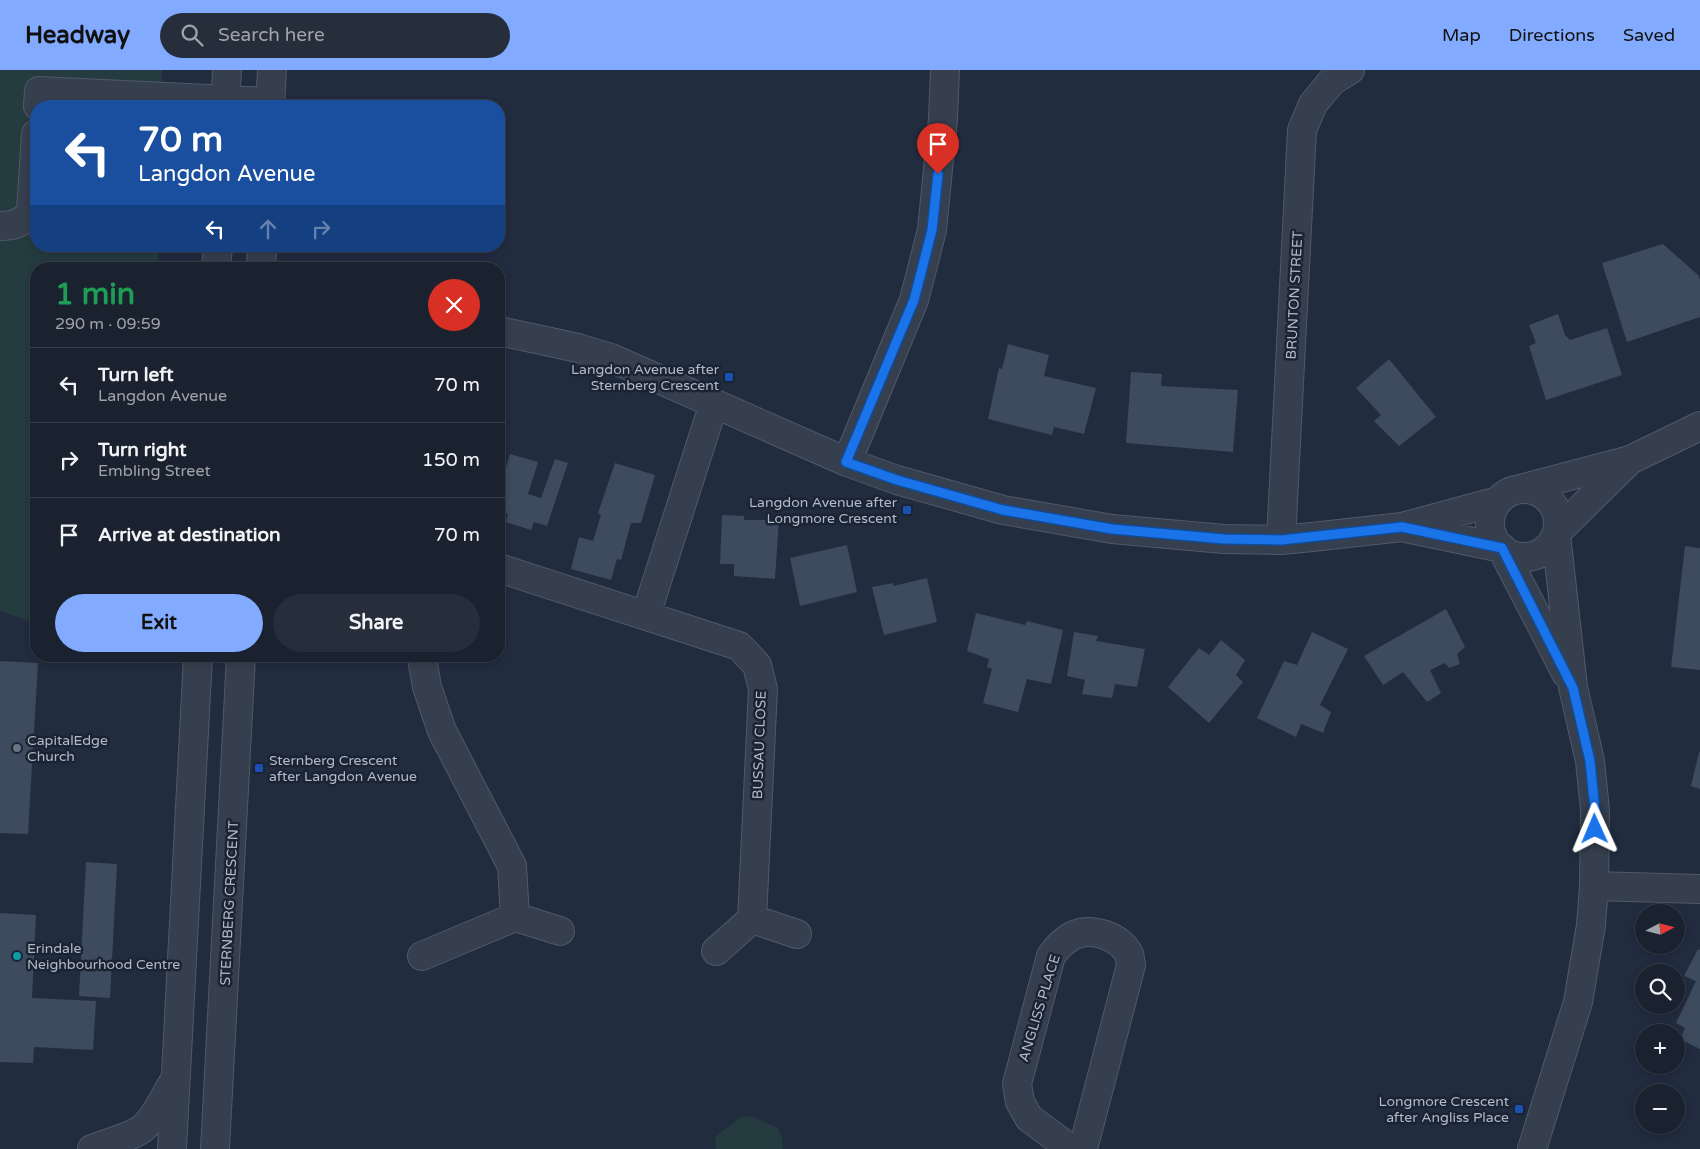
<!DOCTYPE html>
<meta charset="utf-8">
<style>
:root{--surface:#1a212f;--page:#272e3b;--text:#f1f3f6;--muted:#9fa3aa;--line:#383e4b;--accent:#82aaff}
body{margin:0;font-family:"Varela Round",sans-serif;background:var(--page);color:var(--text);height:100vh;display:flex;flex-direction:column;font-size:19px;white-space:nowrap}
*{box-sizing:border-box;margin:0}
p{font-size:16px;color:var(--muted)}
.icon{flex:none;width:28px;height:28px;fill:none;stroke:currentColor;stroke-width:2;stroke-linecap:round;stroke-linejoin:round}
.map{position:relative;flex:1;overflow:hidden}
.panel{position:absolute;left:30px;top:192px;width:475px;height:400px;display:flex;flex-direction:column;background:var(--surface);border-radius:20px;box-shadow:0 2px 8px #0003,0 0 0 1px var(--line)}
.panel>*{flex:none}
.top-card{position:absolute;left:30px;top:30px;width:475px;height:152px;border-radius:20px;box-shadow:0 2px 8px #0003,0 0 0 1px var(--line);background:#1a4fa0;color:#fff;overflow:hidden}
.needle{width:32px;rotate:83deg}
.fabs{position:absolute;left:1635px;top:834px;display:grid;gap:10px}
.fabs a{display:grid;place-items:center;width:50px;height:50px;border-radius:50%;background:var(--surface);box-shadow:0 2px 8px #0003,0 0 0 1px var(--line);font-size:25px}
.pin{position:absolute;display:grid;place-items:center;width:42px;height:42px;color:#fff;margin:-51px -21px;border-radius:50% 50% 50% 0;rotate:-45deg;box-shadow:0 0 5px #0007}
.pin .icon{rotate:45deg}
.me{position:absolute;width:55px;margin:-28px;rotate:359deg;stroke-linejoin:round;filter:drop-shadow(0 0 4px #0008)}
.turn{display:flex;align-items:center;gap:18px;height:105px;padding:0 25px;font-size:22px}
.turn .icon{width:65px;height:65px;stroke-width:2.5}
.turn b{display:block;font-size:35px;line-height:42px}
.lanes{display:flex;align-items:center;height:48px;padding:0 25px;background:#0003;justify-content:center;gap:25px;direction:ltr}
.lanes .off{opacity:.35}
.round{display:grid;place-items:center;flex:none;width:52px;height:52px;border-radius:26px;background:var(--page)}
.overview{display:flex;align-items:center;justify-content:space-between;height:85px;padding:0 25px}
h1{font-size:30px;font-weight:800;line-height:38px;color:#1e9e55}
.primary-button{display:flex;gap:10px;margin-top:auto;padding:10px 25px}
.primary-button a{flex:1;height:58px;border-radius:30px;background:var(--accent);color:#111;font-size:20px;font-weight:800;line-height:58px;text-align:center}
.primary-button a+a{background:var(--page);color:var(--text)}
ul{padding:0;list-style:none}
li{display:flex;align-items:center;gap:15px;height:75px;padding:0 25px;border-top:1px solid var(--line)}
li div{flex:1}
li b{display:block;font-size:19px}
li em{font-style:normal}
header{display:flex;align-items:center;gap:30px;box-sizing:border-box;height:70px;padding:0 25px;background:var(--accent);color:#111}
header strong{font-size:24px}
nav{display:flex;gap:28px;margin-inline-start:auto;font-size:18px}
.search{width:350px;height:45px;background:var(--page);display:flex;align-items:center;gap:12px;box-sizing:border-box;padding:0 18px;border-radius:28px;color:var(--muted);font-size:19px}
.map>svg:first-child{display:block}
.green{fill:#243b40}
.building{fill:#3e4a5e}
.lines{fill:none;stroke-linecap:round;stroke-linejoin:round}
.minor-casing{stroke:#515969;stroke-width:30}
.minor{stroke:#363f4e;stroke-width:28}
.route-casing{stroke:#114b97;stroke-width:12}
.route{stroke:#1a73e8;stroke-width:9}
.transit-dot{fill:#1a4fb4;stroke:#1b2433;stroke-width:2}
.worship-dot{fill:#6b7280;stroke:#1b2433;stroke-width:2}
.culture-dot{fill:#0f9aa8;stroke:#1b2433;stroke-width:2}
.labels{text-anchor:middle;stroke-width:5;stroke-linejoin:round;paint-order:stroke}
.street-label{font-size:14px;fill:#b2b9ca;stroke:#1b2433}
.poi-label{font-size:14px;fill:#b2b9ca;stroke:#1b2433;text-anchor:end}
</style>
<header>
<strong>Headway</strong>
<div class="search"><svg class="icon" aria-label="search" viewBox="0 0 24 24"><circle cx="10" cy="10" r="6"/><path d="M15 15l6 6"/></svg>Search here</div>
<nav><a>Map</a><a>Directions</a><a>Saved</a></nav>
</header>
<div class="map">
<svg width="1700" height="1079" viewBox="0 0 1700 1079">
<rect width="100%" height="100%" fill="#222c3f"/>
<path class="green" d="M0,0h162l-1,36h-125v140h122v23h-122v354l-36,-12z
M750,1046l28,12 4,10 1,11h-67l-1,-12 27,-20z"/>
<path class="building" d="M1663,174l35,31 2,5v37l-73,25 -25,-79z
M1558,244l7,21 5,5 37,-12 15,47 -76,25 -17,-54 7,-3 -7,-18z
M1008,274l41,11 -5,21 52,12 -12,46 -30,-7 -2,8 -64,-16 11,-51 3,1z
M1389,289l47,58 -37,29 -25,-25 7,-6 -25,-27z
M1131,302l31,2 -1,12 77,4 -5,62 -107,-9z
M510,384l28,8 -10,32 13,4 14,-39 13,4 -21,63 -13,-4 -3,8 -25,-8 2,-8 -9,-3v-18z
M615,393l40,12 -14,48h-10l-10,37 -4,-1 -6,21 -40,-11 8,-32 14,4 8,-26 -3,-2z
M722,445l22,1v4h35l-4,59 -41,-3v-12h-14z
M847,475l10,47 -57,14 -10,-48z
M1685,476l15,2v122l-29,-3z
M927,508l10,44 -53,13 -12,-48 21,-4v3z
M1446,539l19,38 -8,7 3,10 -11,4 -4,-5 -15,7 11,23 -14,9 -24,-30 -20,13 -19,-29z
M976,543l49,12 2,-4 36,9 -12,54 -24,-5 -9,33 -35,-9 9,-34 -5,-2 2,-8 -22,-8z
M1074,562l24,4 -2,5 49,8 -8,38 -22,-3 -3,14 -30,-4 3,-14 -18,-4z
M1312,562l36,17 -28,56 11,7 -8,21 -22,-9 -5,13 -39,-19 27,-57 13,4z
M1221,570l24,20 -9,15 7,7 -34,41 -41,-36 31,-39 10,7z
M0,591l38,2 -10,171 -28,-1z
M1699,682h1v37l-9,-3z
M86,792l31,2 -7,134 -31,-2z
M0,843l36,2 -4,83 64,3 -3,49 -59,-3 -1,16 -33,-1z
M1698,879l2,1v99l-20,-10 5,-11 -9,-5 20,-42 -12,-5z"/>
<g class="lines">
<g class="minor-casing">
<path id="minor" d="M38,36l1,-15 231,11
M225,36l2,-36
M270,36l2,-36
M0,156c14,0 22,-3 31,-14l5,-78
M216,199l2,-23
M261,199l1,-23
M499,261l79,17 33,10 236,104 50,18 106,30 109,19 112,10 57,1 31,-3 90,-10 96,-26
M847,392l67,-162 18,-70 11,-111 2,-49
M1520,419l110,-29 70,-34
M1490 453a34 34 0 1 1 68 0a34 34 0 1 1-68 0Z
M1406,458l96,20
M1557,462l72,-71
M1281,470l21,-410 11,-26 19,-23 18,-11
M1502,479l64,124
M499,498l240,78 18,19 6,24 -11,230 -36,32
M646,545l68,-212
M423,586v8l4,23 15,44 70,135 3,51 45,14
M1594,816l106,3
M752,849l45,15
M422,886l93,-39
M92,1079c13,-5 42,-13 51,-21 14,-12 21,-32 31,-47
M172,1079l26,-493
M215,1079l26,-493
M1071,1079l-42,-31 -9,-16 -3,-18 34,-128c6,-9 13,-16 23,-21 18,-8 45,1 55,19 1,2 1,8 2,11l-48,184
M1532,1079l46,-147 13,-77 3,-39 1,-76 -5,-49 -17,-74 -17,-153"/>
</g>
<use href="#minor" class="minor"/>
</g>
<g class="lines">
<g class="route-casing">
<path id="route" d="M938,104l-6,56 -18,70 -68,162 51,18 106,30 109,19 112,10 57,1 121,-13 100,21 71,140 17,73 5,49v19"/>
</g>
<use href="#route" class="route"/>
</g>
<g class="transit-dot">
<rect x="724" y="302" width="10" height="10" rx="2.5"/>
<rect x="902" y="435" width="10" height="10" rx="2.5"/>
<rect x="254" y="693" width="10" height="10" rx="2.5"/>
<rect x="1514" y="1034" width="10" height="10" rx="2.5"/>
</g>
<circle class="worship-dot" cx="17" cy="678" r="5"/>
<circle class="culture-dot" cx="17" cy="886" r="5"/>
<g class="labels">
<g class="street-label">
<text transform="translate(1294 225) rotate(-87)" y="5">BRUNTON STREET</text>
<text transform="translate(759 675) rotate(-88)" y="5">BUSSAU CLOSE</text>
<text transform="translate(229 833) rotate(-87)" y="5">STERNBERG CRESCENT</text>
<text transform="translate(1039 938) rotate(-73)" y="5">ANGLISS PLACE</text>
</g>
<g class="poi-label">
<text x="719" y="304">Langdon Avenue after<tspan x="719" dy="16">Sternberg Crescent</tspan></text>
<text x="897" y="437">Langdon Avenue after<tspan x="897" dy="16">Longmore Crescent</tspan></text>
<text x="27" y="675" text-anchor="start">CapitalEdge<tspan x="27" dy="16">Church</tspan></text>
<text x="269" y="695" text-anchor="start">Sternberg Crescent<tspan x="269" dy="16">after Langdon Avenue</tspan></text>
<text x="27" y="883" text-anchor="start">Erindale<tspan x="27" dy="16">Neighbourhood Centre</tspan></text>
<text x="1509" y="1036">Longmore Crescent<tspan x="1509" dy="16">after Angliss Place</tspan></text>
</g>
</g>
</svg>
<div class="fabs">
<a><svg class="needle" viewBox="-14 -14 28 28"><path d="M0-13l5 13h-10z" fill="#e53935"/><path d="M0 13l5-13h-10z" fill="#9fa3aa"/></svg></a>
<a><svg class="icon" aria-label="search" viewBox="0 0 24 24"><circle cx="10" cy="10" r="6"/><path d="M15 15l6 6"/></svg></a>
<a>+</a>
<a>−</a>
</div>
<div class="pin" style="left:938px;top:104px;background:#d93025"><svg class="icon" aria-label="arrive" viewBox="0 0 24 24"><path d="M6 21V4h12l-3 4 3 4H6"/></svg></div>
<svg class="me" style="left:1595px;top:759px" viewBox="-20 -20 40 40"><path d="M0-17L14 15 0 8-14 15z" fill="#1a73e8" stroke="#fff" stroke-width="4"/></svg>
<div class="top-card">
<div class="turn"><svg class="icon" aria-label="left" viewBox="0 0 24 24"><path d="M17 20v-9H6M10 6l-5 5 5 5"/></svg><div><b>70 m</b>Langdon Avenue</div></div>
<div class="lanes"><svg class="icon" aria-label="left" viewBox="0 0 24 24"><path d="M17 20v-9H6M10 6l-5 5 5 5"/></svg><svg class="icon off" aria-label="ahead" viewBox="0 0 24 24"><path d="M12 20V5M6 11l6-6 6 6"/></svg><svg class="icon off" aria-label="right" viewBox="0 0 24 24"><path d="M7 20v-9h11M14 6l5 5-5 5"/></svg></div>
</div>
<section class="panel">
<div class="overview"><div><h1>1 min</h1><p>290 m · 09:59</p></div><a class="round" style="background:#d93025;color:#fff"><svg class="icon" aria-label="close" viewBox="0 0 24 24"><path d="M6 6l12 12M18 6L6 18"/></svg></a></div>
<ul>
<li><svg class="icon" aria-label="left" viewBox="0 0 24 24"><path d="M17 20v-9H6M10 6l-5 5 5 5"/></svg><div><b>Turn left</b><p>Langdon Avenue</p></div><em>70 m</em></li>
<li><svg class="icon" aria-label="right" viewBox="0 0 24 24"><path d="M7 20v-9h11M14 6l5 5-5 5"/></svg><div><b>Turn right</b><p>Embling Street</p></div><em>150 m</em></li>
<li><svg class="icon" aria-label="arrive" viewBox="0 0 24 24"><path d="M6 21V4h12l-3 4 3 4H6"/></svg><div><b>Arrive at destination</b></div><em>70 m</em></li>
</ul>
<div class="primary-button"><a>Exit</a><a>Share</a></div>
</section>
</div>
